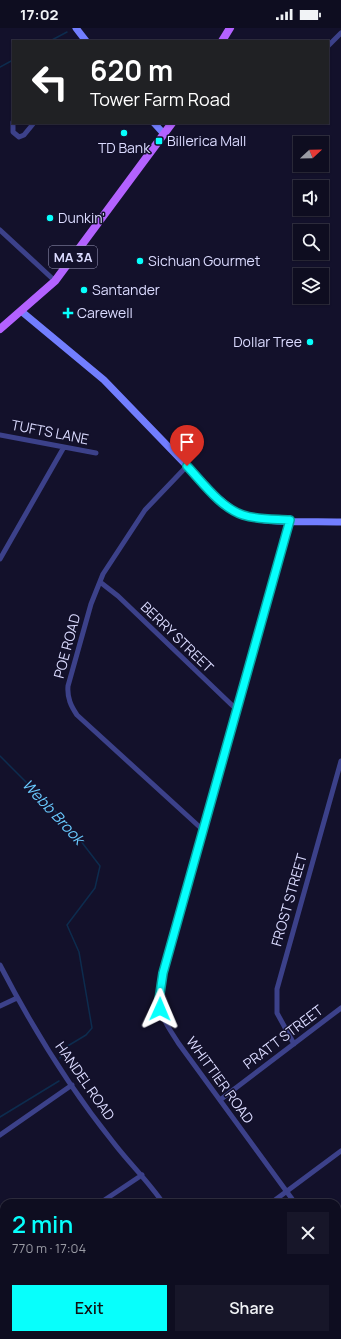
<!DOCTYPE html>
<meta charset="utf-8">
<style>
:root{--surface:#0e0d20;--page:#171629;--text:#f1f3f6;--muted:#9b9ca5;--line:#2e2d3e;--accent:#07fffc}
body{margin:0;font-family:Manrope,sans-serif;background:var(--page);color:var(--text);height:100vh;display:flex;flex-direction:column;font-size:15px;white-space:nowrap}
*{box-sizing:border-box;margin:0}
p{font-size:13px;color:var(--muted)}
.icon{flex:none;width:22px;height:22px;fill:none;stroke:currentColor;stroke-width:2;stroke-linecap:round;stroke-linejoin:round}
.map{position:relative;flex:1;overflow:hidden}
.panel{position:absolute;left:0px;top:1171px;width:341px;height:140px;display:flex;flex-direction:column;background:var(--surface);border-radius:12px 12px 0 0;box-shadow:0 1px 3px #0004,0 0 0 1px var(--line)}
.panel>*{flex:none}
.hud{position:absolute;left:12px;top:12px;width:317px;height:84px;border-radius:0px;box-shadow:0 1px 3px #0004,0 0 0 1px var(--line);background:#202124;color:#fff;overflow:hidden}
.needle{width:26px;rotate:68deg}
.buttons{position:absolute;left:293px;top:108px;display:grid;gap:8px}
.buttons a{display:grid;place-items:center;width:36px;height:36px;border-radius:0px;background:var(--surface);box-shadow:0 1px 3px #0004,0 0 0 1px var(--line);font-size:20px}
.pin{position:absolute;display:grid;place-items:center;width:34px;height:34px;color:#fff;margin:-41px -17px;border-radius:50% 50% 50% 0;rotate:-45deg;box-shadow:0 0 4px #0007}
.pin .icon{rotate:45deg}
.me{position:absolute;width:44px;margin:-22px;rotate:1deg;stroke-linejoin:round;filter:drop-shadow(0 0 3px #0008)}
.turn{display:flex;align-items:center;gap:14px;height:84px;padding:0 12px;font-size:18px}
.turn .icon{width:52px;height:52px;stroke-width:2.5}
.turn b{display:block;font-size:28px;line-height:34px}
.round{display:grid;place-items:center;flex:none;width:42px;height:42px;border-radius:0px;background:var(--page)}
.overview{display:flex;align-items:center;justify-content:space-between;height:68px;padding:0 12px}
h1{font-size:24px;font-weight:600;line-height:30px;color:var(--accent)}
.primary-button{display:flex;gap:8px;margin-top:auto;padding:8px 12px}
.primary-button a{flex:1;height:46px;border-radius:0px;background:var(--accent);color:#111;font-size:16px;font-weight:600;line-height:46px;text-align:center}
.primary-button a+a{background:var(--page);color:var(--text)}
.status{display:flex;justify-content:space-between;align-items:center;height:28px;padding:0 20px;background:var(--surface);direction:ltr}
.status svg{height:11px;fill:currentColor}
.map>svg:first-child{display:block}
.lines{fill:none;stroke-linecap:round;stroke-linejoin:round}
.stream{stroke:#0d2c4e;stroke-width:1.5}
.street{stroke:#3c418a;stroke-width:5}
.secondary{stroke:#727eff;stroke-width:7}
.primary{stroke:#b362ff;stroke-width:8}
.route-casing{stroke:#05a6a4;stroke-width:10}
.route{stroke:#07fffc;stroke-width:7}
.poi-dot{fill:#07fffc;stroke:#13112b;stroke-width:1.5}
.labels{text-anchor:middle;stroke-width:3;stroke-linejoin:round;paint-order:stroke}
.shield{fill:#13112b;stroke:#9f9ebf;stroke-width:1}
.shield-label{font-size:13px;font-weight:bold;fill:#dbdbff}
.poi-label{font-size:14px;fill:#dbdbff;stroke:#13112b;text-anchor:start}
.street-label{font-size:14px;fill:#dbdbff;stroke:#13112b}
.water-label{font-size:15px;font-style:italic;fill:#69caff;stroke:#13112b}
</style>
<div class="status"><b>17:02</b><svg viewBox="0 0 49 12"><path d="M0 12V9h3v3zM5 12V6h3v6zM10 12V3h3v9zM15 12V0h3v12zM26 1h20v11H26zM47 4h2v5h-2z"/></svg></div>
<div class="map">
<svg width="341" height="1311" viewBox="0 0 341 1311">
<rect width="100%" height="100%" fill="#13112b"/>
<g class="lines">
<path class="stream" d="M50,13l17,-9
M0,39l13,-7
M0,728l67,67 33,43 -5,22 -28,37 12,27 13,76 -6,7 -20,12 -6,11
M0,1089l59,-36"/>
<path class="street" d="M328,18l13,-13
M13,94v10l6,5 5,-2 9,-11
M0,202l55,51
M0,407l96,18
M187,438l-42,44 -42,64 -12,30 -23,82c-1,12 3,20 9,29l126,115
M290,492l-127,453c-7,36 -3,42 16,71l116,159
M0,531l64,-112
M100,554l18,14 119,114
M0,937c32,62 69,122 113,177 16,21 35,39 50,61
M0,978l17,-8
M294,1016l-17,-31v-24l64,-228
M220,1072l121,-92
M0,1107l72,-50
M100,1175l42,-28
M271,1175l70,-52
M337,1255l4,35
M228,1307l3,4"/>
<path class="secondary" d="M76,0l10,13
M154,95l10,11
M21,283l83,69 113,117c8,7 16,14 25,18 27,9 70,6 99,7"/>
<path class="primary" d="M222,13l8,-13
M0,301l55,-48 117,-158"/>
</g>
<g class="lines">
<g class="route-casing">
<path id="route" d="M160,981l-1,-9 4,-27 127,-453c-16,-1 -32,0 -47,-5 -22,-7 -40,-32 -56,-49"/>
</g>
<use href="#route" class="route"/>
</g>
<g class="poi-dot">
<circle cx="124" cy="105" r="4"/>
<rect x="155" y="109" width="8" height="8" rx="2"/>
<circle cx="50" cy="190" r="4"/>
<circle cx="140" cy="233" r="4"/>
<circle cx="84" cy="262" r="4"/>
<path d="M66 279h4v4h4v4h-4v4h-4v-4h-4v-4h4z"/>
<circle cx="310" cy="314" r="4"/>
</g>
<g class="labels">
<rect class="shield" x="49" y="218" width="48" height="22" rx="3"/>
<g class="shield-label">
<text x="73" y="234">MA 3A</text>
</g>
<g class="poi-label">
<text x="167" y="118">Billerica Mall</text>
<text x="124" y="125" text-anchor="middle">TD Bank</text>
<text x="58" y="195">Dunkin'</text>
<text x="148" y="238">Sichuan Gourmet</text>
<text x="92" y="267">Santander</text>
<text x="77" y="290">Carewell</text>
<text x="302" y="319" text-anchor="end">Dollar Tree</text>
</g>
<g class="street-label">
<text transform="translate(50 404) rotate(11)" y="5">TUFTS LANE</text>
<text transform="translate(177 609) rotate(44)" y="5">BERRY STREET</text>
<text transform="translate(67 618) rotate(-75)" y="5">POE ROAD</text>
<text transform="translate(289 872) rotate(-74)" y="5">FROST STREET</text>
<text transform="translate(283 1009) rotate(-37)" y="5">PRATT STREET</text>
<text transform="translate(220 1052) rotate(54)" y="5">WHITTIER ROAD</text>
<text transform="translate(85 1053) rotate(55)" y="5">HANDEL ROAD</text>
</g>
<g class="water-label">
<text transform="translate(53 784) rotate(47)" y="5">Webb Brook</text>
</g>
</g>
</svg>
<div class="buttons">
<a><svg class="needle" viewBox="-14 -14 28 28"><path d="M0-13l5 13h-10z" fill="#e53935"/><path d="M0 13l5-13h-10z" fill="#9b9ca5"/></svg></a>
<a><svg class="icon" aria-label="sound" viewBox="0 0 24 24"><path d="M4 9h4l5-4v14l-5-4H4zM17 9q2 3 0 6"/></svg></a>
<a><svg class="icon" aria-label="search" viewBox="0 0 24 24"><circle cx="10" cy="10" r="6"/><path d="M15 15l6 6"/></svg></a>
<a><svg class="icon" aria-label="layers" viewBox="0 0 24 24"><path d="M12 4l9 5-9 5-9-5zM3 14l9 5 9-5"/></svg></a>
</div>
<div class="pin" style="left:187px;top:438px;background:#d93025"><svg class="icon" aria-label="arrive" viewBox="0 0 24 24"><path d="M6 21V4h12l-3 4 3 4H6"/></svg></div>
<svg class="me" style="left:160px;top:981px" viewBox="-20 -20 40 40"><path d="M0-17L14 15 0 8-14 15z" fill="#07fffc" stroke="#fff" stroke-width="4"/></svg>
<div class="hud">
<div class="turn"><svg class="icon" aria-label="left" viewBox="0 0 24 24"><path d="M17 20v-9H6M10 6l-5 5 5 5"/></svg><div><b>620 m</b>Tower Farm Road</div></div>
</div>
<section class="panel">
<div class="overview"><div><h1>2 min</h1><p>770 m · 17:04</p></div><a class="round"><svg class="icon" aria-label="close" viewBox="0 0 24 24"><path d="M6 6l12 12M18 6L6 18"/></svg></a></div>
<div class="primary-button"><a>Exit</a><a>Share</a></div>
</section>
</div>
